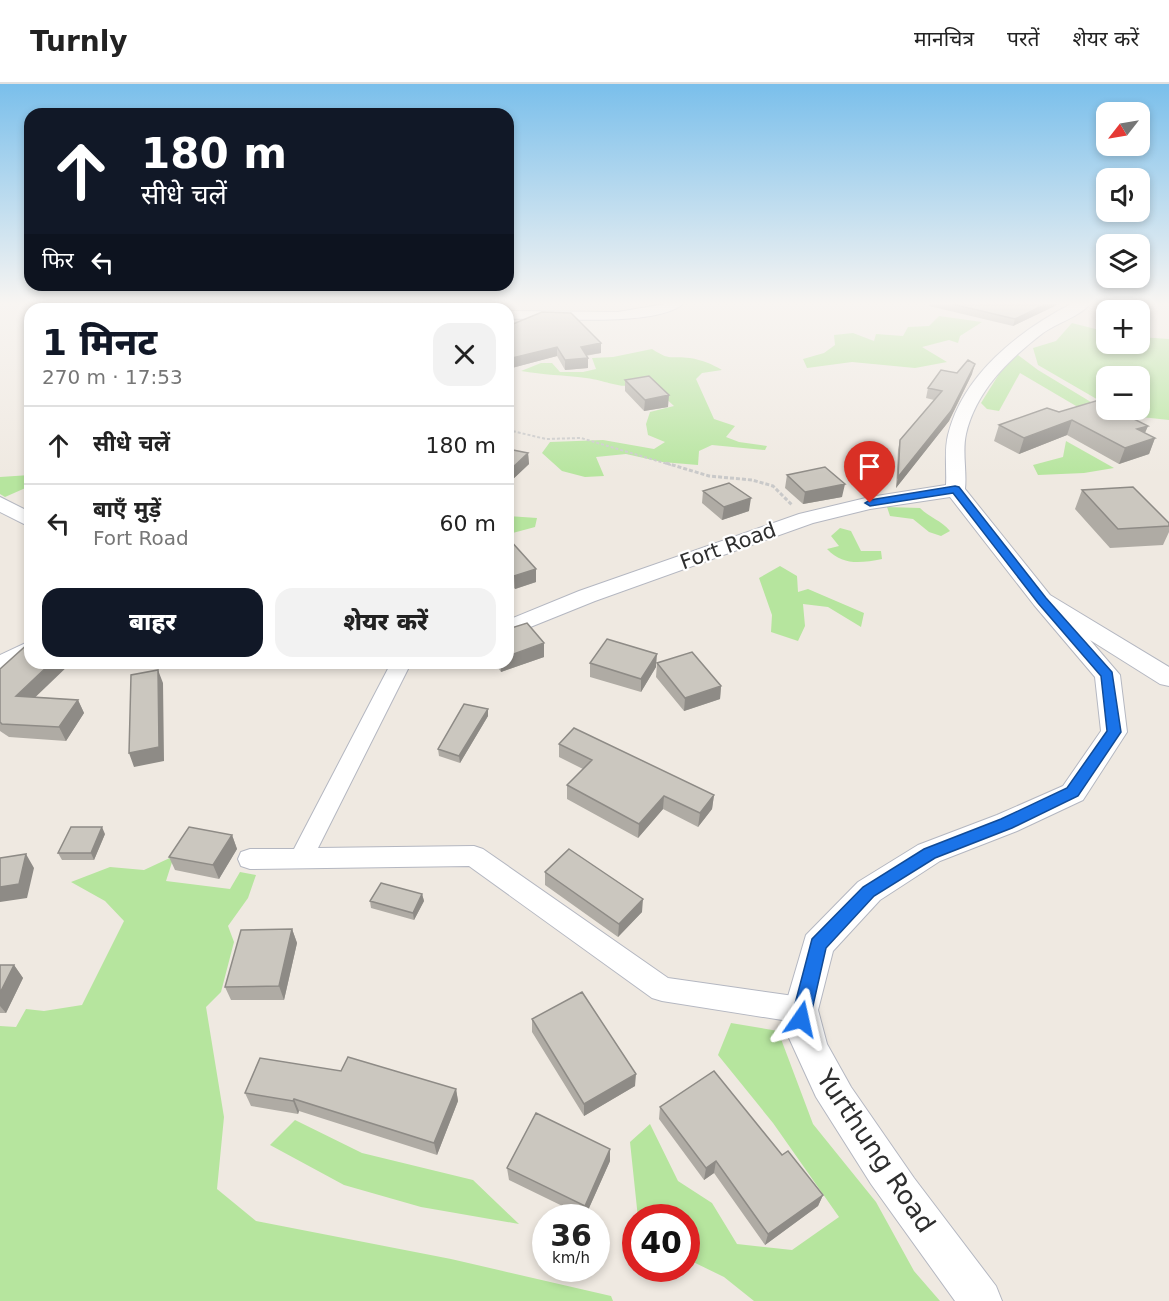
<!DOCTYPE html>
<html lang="hi">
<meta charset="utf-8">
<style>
:root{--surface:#fff;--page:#f2f2f2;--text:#222;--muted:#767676;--line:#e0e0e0;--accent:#111827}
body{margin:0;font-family:"DejaVu Sans","Noto Sans Devanagari",sans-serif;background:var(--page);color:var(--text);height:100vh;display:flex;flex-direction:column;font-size:22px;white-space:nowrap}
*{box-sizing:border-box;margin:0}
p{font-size:20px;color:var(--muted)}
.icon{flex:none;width:33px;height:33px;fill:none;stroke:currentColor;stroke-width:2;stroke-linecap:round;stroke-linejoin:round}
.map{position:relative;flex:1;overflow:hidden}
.details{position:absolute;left:24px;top:219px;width:490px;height:366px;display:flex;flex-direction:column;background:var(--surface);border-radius:18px;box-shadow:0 3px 9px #0003}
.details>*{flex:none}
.guide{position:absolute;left:24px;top:24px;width:490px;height:183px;border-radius:18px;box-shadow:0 3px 9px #0003;background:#111827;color:#fff;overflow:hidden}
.needle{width:39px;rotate:239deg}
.controls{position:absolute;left:1096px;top:18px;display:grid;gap:12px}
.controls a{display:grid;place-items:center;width:54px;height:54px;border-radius:12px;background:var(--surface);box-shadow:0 3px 9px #0003;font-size:30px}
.speed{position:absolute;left:532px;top:1120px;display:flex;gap:12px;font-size:30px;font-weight:700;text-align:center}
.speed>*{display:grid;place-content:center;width:78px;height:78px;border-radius:50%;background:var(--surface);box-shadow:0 3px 9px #0003;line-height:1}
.speed small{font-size:15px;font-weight:400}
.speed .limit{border:9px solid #d22;background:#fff;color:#111}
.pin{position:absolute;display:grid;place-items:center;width:51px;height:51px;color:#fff;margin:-62px -26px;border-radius:50% 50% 50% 0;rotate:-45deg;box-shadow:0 0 6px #0007}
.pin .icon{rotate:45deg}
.me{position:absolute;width:66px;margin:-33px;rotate:11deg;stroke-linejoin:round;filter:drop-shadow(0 0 4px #0008)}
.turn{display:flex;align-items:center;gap:21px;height:126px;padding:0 18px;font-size:27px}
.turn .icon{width:78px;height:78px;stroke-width:2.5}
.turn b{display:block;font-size:42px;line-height:51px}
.then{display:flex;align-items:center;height:57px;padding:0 18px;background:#0003;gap:12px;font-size:22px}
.round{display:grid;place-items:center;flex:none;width:63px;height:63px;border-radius:18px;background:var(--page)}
.summary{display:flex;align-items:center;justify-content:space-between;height:102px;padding:0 18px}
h1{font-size:36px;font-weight:800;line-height:45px;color:var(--accent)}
.action{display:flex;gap:12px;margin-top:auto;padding:12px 18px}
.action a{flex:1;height:69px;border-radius:18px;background:var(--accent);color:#fff;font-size:24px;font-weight:800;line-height:69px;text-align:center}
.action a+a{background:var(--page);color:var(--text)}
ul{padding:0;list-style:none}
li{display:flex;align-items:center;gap:18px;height:78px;padding:0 18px;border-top:2px solid var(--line)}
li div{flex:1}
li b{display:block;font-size:22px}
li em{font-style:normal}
header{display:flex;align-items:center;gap:36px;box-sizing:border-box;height:84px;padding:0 30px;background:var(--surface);border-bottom:2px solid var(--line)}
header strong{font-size:28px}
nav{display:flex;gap:33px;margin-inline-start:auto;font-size:21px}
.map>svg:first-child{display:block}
.green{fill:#b6e59e}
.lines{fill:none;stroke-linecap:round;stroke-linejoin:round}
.minor-casing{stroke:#b4b7c1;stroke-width:2}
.tertiary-casing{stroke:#b4b7c1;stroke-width:2}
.path-far1{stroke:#c9c9c9;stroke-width:2;stroke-dasharray:3 2;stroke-linecap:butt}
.path{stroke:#c9c9c9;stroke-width:3;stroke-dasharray:4 2;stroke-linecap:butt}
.minor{fill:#fff;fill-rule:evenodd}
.tertiary{fill:#fff;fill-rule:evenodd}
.wall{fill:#afaba4}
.shaded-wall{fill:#8e8b86}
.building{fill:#cbc7bf;stroke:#8e8b86;stroke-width:1.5}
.route{fill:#1a73e8;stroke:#114b97;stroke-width:1.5}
.labels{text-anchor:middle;stroke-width:4.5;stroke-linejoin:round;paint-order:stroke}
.street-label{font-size:21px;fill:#2e2e2e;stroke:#fff}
.near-street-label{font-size:26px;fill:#2e2e2e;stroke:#fff}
</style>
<header>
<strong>Turnly</strong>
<nav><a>मानचित्र</a><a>परतें</a><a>शेयर करें</a></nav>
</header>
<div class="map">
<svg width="1169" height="1217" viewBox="0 0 1169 1217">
<rect width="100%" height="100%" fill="#efe9e1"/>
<path class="green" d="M939,232l43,6 -22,14 -2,7 -9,-3 -27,7 25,15 -32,6 -63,-6 -45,6 -4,-9 21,-6 11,-8 -1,-10 19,-2 21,8 2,-7 27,2 5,-9 21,-1z
M1072,239l35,9v12h33v-7l29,2v81l-37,-4 -15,-6h23v-34h-33v29l-69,-40 -5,-17 23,-7z
M652,265c20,13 18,6 38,9 12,2 22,6 32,12l-20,3 -6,6 18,40 21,7 -9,11 13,5 28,4 -2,4 -53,-5 -13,6 -1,14 -36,-3 -36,-8 -30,3 8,19 -19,1 -23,-6 -20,-18 8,-11 53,-2 51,9 11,-7 -17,-7 -2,-11 4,-12 24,-6 -24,-22c-33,6 -36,-2 -64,-6 -22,-3 -43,-3 -65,-7l20,-8h11l8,9h23l13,-3 -4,-11 21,-1z
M1018,271l20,15 76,46 -26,-3 -68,-40 -21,38 -12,-2 -6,-6 28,-45z
M1066,357l48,27 -30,5 -46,2 -5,-10 30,-8z
M30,391v11l-25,11 -5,-3v-17z
M887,423l33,1c10,10 21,12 30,23l-9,5 -12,-4 -16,-13 -23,-3z
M508,432l29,2 -2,9 -26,7z
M840,444l11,3 10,20h20l1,8c-21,4 -39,7 -55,-10l12,-3 -8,-10z
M780,482l17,10 1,16 10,-3 56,24 -3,14 -33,-20 -25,-3 2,22 -7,15 -27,-9 1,-17 -13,-37z
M174,772l-8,25 64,8 10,-17 16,3 -8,23 -20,28 6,16 -13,50 -15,15 18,110 -7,72 39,32 195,38 160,37 2,5h-613v-275l16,1 10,-18 18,2 38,-6 42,-84 -19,-20 -34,-19 39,-15 34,3z
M731,939l47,8 35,93 63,78 38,69 26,30h-186l-30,-24 -37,-18v-41h-49l-8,-76 20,-18 28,57 34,22 25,41 55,6 47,-33 -66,-94 -55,-68z
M295,1036l67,33 111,27 46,44 -98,-17 -77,-22 -74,-40z"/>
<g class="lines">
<g class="minor-casing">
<path id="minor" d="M665,220h18c-28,24 -136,13 -175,15v-8l110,1z
M30,557v15l-30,15v-16z
M391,579h20l-93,185 156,-2 9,3 185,129 133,19 10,4 4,9 -4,9 -10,4 -139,-22 -10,-3 -183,-132 -219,3 -9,-3 -3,-7 3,-7 9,-3h44z"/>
</g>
<g class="tertiary-casing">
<path id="tertiary" d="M1071,220h19c-11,13 -33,19 -47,29 -34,26 -67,58 -77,101 -4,18 1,37 -1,55l85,106 119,72v19l-9,-2 -70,-44 30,35 7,57 -44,68 -66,31 -77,30 -60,39 -47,51 -15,59 9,34 24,43 63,91 82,108 6,15h-47l-84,-117 -55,-87 -27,-59 -5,-28 22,-75 52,-53 60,-37 79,-30 66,-29 38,-55 -6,-54 -61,-72 -84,-108 -80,12 -57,14 -218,78 -87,35v-16l71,-29 220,-77 71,-17 76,-12c1,-16 -2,-34 2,-50 15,-61 71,-104 123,-131z
M0,413l30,15v15l-30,-15z"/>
</g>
<path class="path-far1" d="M508,346l38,9 35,-1 90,27"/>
<path class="path" d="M666,379l43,13 43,4 21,6 19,19"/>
<use href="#minor" class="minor"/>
<use href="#tertiary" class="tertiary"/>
</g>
<path class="wall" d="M930,220h129l-46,22 -84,-20z
M508,242l93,27 -15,3 2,12 -23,2 -8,-14 -49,13z
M957,289l15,1 -23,47 -53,67 2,-38 2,-10 34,-40 -8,-2 2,-10z
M625,296l43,27 -24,4 -19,-20z
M1059,328l89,14 -3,7 10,5 -6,16 -30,10 -52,-29 -48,19 -25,-13 5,-16z
M508,365l20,4 1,11 -18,17 -3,-1z
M787,391l55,22 -39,7 -18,-16z
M1082,406l87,33v9l-6,13 -53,3 -35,-39z
M703,407l46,20 -27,9 -20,-17z
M508,455l28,30v13l-21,7 -7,-8z
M544,559v14l-43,15 -6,-9h13z
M590,579l66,4 -15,25 -51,-15z
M657,579l64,23 -1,13 -36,12 -28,-34z
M0,585l36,28 42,3 6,13 -18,28 -57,-4 -9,-6z
M488,625v7l-28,47 -21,-7 -1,-7z
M559,660l155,51 -2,14 -14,18 -35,-18 -25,29 -71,-39v-14l16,-16 -24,-12z
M105,750l-11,26h-32l-4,-7z
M232,751l5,14 -18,30 -44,-9 -6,-13z
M545,788l97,40 -24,25 -73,-52z
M422,810l2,7 -10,19 -43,-12 -1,-7z
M292,845l5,14 -13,57h-53l-6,-13z
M0,881h14l9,13 -17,35h-6z
M532,935l103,67 -51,30 -52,-84z
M341,987l115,18 2,12 -21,54 -138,-44 -1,3 -47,-8 -6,-13z
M660,1023l122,48 41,40 -5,11 -53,39 -51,-72 -10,7 -45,-61z
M610,1077l-25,56 -76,-37 -2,-12z"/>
<path class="shaded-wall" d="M1046,220h13l-46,22 2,-7z
M601,259v10l-20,3v-9z
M557,263v9l-49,13v-10z
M588,274v10l-23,2v-10z
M975,280l-3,10 -23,47 -53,67 2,-11z
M669,311l-1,12 -24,4 1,-11z
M1072,336l-5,15 -48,19 5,-16z
M1148,342l-7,15 -4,-12z
M1155,354l-6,16 -30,10 6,-16z
M528,369l1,11 -18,17 -1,-11z
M845,400l-3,13 -39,7 2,-12z
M751,414l-2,13 -27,9 2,-13z
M536,485v13l-21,7 -1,-13z
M544,559v14l-43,15v-9h7v-7z
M657,570l-1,13 -15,25v-13z
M51,579h20l-48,46 -7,-13z
M158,586l5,13 1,78 -30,6 -5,-14z
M721,602l-1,13 -36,12 1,-13z
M78,616l6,13 -18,28 -7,-14z
M488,625v7l-28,47 -1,-7z
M714,711l-2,14 -14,18 2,-14z
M664,712l-1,13 -25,29 1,-14z
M102,743l3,7 -11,26 -3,-7z
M232,751l5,14 -18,30 -6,-14z
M26,770l8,14 -7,30 -27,4v-15z
M422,810l2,7 -10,19 -1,-7z
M643,815l-1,13 -24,25 1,-13z
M292,845l5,14 -13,57 -5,-14z
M14,881l9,13 -17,35 -6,-7v-13z
M636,990l-1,12 -51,30v-12z
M456,1005l2,12 -21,54 -3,-12z
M294,1015l5,12 -1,3 -5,-13z
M610,1065v12l-25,56v-11z
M716,1077l-2,12 -10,7 2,-12z
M823,1111l-5,11 -53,39 3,-11z"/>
<path class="building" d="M228,220h218l6,1 -5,4h-222z
M952,220h94l-31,15z
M542,228l29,1 30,30 -20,4 7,11 -23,2 -8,-13 -49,12v-33z
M968,276l7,4 -24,47 -53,66 2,-37 42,-49 -14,-3 13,-18 16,3z
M649,292l20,19 -24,5 -20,-20z
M1099,316l8,5v5h9l32,16 -11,3 18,9 -30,10 -53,-28 -48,18 -25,-13 48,-17 12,4z
M508,365l20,4 -18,17h-2z
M825,383l20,17 -40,8 -18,-17z
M729,399l22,15 -27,9 -21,-16z
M1133,403l36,36v3l-51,3 -36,-39z
M508,455h1l27,30 -22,7 -6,-7z
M527,539l17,20 -36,13v-27z
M607,555l50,15 -16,25 -51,-16z
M30,558v21h21l-35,33 62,4 -19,27 -57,-3 -2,-2v-53z
M692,568l29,34 -36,12 -28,-35z
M158,586l1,77 -30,6 2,-78z
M464,620l24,5 -29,47 -21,-7z
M574,644l140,67 -14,18 -36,-17 -25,28 -72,-39 25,-25 -33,-16z
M71,743h31l-11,26h-33z
M189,743l43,8 -19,30 -44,-8z
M569,765l74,50 -24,25 -74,-52z
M26,770l-7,30 -19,3v-29z
M381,799l41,11 -9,19 -43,-12z
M292,845l-13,57 -54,1 16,-57z
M0,881h14l-14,28z
M582,908l54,82 -52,30 -52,-85z
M348,973l108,32 -22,54 -140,-44 -1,2 -48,-8 15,-35 81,13z
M714,987l68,84 6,-4 35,44 -55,39 -52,-73 -10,7 -46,-61z
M536,1029l74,36 -25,57 -78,-38z"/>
<linearGradient id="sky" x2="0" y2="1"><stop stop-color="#7abfeb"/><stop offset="0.56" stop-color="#f8f5f2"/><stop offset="1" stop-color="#f8f5f2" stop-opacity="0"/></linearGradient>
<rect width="1169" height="391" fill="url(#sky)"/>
<path class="route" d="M955,402l4,1 87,111 66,74 9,60 -43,64 -66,32 -77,30 -61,38 -48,52 -16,71 -3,6 -6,2 -7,-2 -3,-6 21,-80 51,-52 61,-38 77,-30 66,-31 40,-57 -6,-55 -63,-73 -85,-110 -83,13 -5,-3 5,-3z"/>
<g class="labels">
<g class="street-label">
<text transform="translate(728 462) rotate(-20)" y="7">Fort Road</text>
</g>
<g class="near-street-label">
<text transform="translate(876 1067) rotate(56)" y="9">Yurthung Road</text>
</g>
</g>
</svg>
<div class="controls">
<a><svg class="needle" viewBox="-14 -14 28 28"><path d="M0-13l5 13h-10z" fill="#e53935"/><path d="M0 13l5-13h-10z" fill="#767676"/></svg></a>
<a><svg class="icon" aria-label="sound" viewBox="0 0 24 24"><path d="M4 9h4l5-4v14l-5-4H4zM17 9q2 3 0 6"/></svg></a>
<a><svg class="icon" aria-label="layers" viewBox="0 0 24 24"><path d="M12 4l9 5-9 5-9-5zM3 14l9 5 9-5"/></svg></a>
<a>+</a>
<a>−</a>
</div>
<div class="speed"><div>36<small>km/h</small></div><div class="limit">40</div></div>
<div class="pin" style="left:870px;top:419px;background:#d93025"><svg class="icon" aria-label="arrive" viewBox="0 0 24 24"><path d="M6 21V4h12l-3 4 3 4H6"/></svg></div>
<svg class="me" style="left:801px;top:935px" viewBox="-20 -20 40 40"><path d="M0-17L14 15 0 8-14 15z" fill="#1a73e8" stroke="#fff" stroke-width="4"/></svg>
<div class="guide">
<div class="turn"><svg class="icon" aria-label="ahead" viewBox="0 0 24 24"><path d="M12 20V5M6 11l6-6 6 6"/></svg><div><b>180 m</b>सीधे चलें</div></div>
<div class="then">फिर<svg class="icon" aria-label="left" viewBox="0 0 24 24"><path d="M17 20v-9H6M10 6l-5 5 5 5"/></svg></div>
</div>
<section class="details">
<div class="summary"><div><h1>1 मिनट</h1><p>270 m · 17:53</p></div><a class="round"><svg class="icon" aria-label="close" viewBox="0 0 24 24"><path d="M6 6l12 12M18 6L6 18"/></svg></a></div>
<ul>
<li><svg class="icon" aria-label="ahead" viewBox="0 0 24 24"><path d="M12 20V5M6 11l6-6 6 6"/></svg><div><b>सीधे चलें</b></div><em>180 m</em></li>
<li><svg class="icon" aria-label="left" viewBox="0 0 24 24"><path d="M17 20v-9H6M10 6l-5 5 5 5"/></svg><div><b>बाएँ मुड़ें</b><p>Fort Road</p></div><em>60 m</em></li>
</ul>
<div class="action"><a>बाहर</a><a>शेयर करें</a></div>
</section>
</div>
